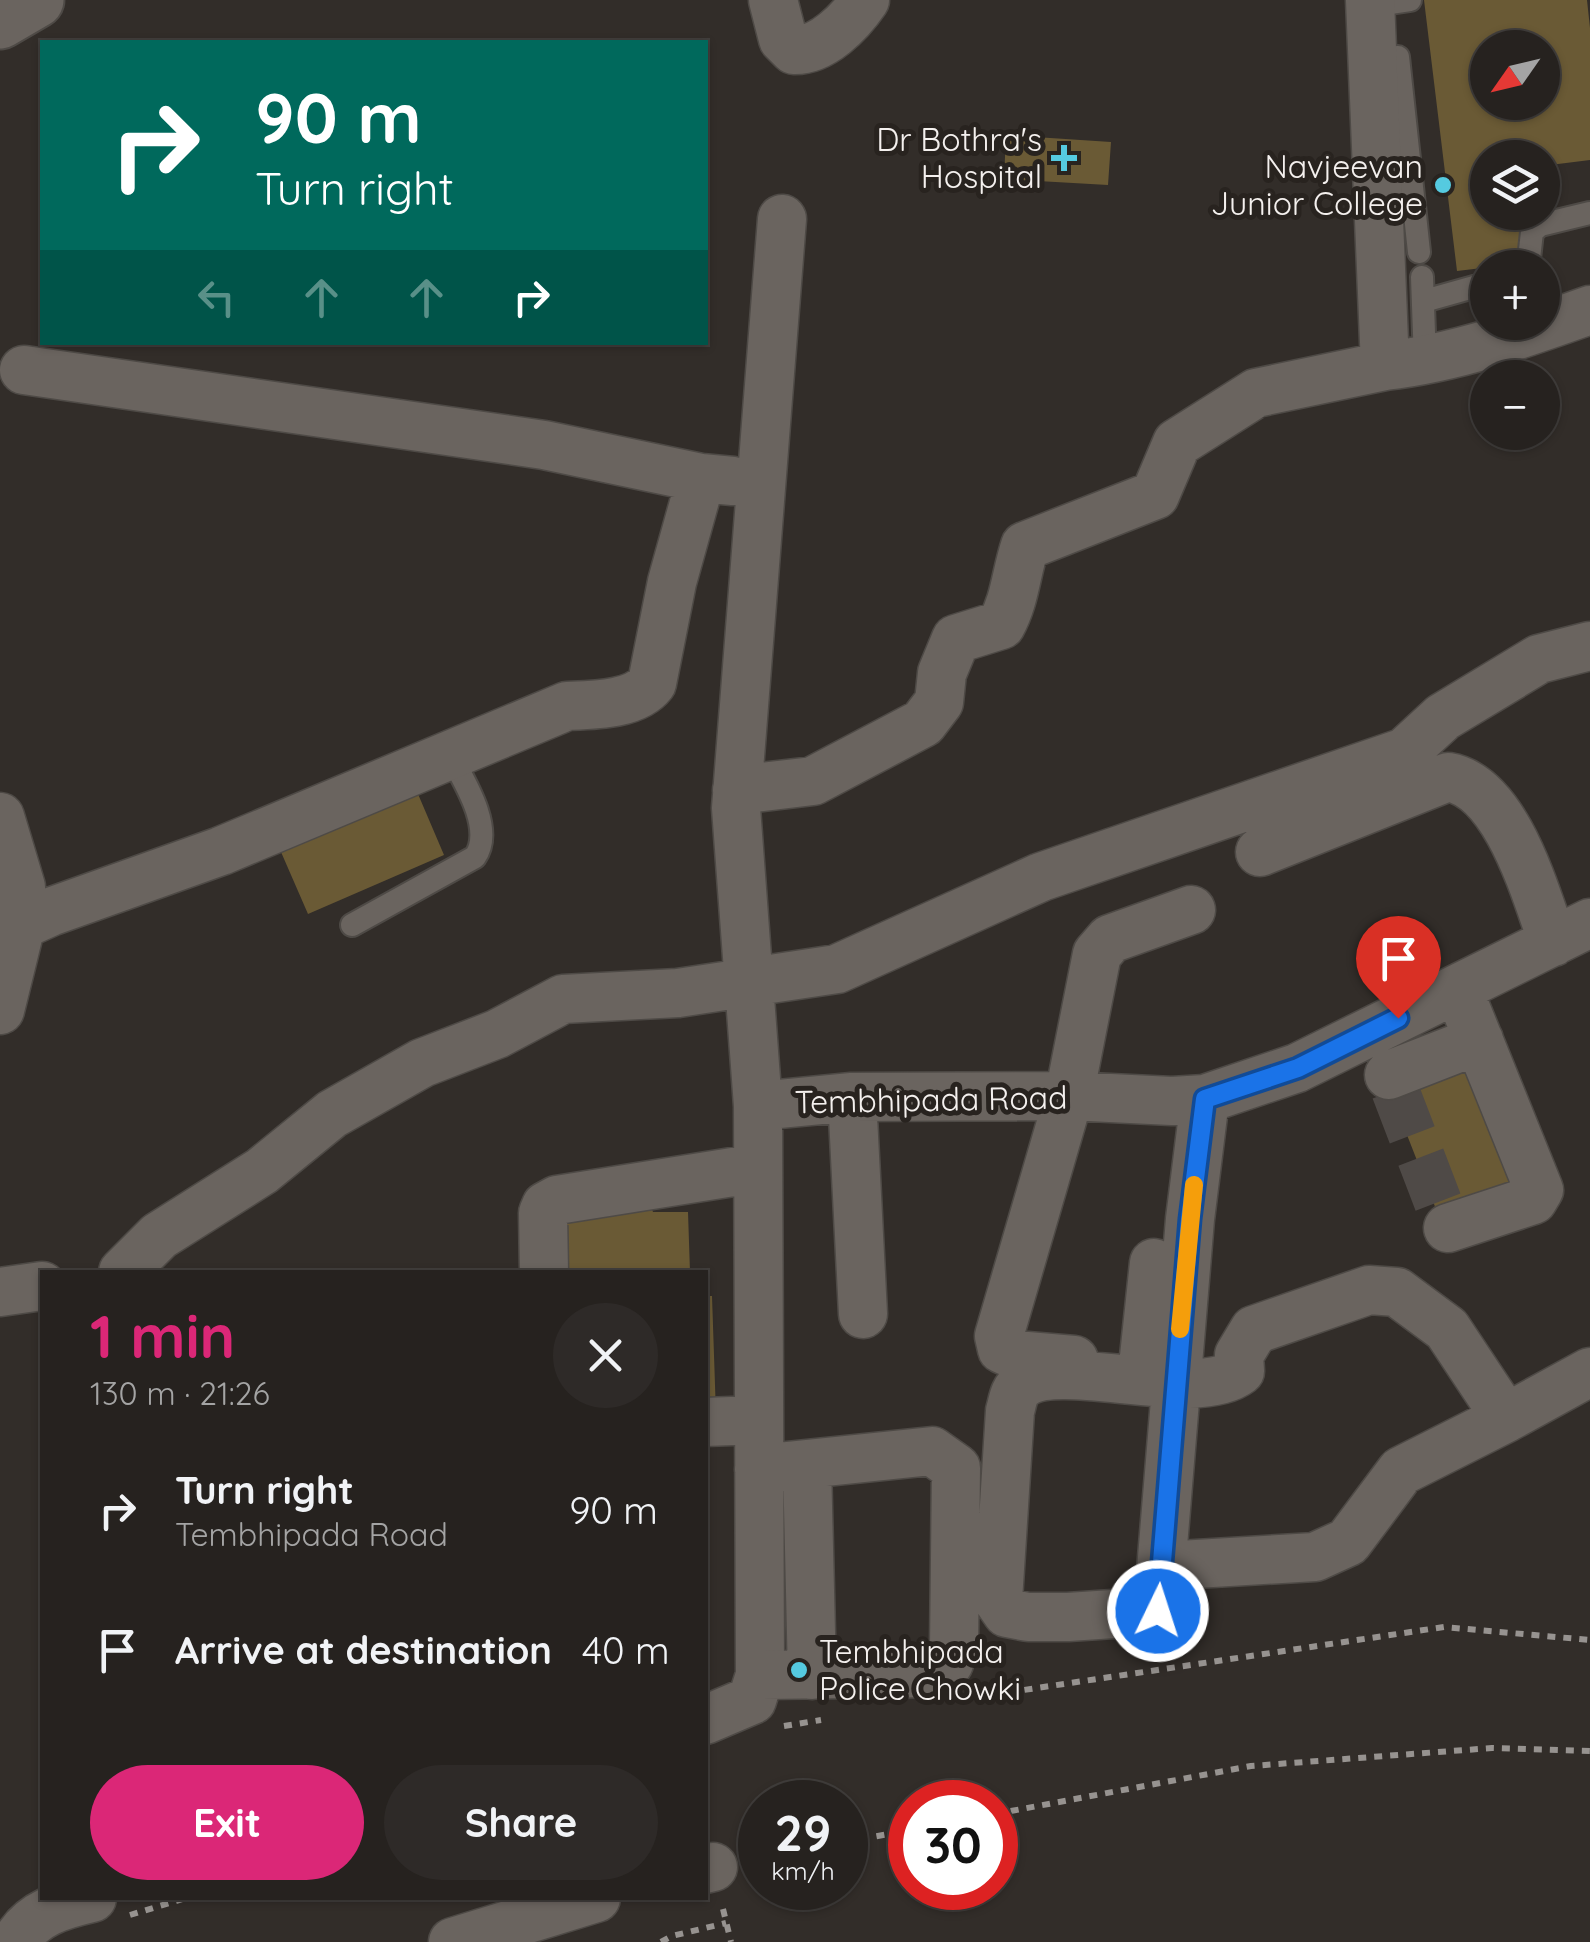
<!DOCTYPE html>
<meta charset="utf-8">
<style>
:root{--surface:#26221f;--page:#2e2a28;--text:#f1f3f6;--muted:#a4a4a4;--line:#423f3d;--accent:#db2777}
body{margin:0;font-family:Quicksand,sans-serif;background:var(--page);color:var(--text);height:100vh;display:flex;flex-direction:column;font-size:38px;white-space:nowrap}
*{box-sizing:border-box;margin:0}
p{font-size:32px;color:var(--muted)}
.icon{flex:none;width:55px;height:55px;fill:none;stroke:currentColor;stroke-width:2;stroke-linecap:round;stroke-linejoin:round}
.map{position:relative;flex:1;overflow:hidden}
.sheet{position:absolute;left:40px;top:1270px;width:668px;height:630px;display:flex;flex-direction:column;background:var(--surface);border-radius:0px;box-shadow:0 2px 8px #0004,0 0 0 2px var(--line)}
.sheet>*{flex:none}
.hud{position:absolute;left:40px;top:40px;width:668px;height:305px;border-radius:0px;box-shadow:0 2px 8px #0004,0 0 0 2px var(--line);background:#00695c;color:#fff;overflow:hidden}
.needle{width:65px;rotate:236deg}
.fabs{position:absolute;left:1470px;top:30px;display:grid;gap:20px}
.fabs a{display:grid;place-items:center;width:90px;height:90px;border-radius:50%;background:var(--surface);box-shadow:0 2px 8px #0004,0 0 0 2px var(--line);font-size:50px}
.speed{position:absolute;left:738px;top:1780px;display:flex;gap:20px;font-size:50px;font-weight:700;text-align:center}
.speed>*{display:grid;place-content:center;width:130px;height:130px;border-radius:50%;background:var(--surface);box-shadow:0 2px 8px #0004,0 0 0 2px var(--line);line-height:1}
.speed small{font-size:25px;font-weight:400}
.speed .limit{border:15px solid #d22;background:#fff;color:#111}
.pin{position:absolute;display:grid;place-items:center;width:85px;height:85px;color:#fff;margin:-102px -42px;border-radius:50% 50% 50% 0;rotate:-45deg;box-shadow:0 0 10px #0007}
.pin .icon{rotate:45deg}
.me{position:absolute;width:110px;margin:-55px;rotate:4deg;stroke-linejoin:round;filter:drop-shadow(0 0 8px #0008)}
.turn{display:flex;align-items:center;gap:35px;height:210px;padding:0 50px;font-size:45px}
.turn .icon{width:130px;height:130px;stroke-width:2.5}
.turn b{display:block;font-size:70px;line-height:85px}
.lanes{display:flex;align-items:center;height:95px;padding:0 50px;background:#0003;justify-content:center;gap:50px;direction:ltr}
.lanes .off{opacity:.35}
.round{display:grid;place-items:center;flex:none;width:105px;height:105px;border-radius:52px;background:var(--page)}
.summary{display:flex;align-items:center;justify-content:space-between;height:170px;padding:0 50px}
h1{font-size:60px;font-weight:700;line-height:75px;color:var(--accent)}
.cta{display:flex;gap:20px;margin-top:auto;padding:20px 50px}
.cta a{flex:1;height:115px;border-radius:60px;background:var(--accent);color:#fff;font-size:40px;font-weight:700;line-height:115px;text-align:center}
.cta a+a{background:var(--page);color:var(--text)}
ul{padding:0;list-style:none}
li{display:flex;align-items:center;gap:30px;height:140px;padding:0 50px}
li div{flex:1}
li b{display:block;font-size:38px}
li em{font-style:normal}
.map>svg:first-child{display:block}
.building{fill:#6a5a35;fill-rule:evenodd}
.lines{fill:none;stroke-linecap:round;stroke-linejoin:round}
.minor-tunnel{stroke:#4f4a47;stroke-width:48;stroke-dasharray:48 24;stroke-linecap:butt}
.service-casing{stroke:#4e4a46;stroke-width:26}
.minor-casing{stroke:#4e4a46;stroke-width:51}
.tertiary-casing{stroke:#4e4a46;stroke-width:59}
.path{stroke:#979390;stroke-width:6;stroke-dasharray:8 8;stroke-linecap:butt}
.service{stroke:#6a645f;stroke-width:22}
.minor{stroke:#6a645f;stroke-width:48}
.tertiary{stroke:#6a645f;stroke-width:55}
.route-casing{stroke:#114b97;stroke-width:25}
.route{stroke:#1a73e8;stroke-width:18}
.slow{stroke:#f59e0b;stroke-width:18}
.poi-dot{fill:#55cae0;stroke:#28231f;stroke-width:4}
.labels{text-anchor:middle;stroke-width:10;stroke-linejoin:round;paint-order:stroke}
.poi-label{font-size:32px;fill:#f4f0ee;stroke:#28231f;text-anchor:end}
.street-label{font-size:32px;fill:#f4f0ee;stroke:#28231f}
</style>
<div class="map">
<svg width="1590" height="1942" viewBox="0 0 1590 1942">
<rect width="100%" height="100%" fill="#322d29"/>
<path class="building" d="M1424,0h163l3,28v132l-48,6v-8h-54v54h29l7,51 -67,8zM1488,48h54v54h-54z
M1006,135l105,7 -3,43 -104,-6z
M418,794l26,61 -136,59 -27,-62z
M1481,1056l51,136 -89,35 -52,-133z
M644,1189l9,23h35l2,60h-136l-2,-62z
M705,1296h7l4,119h-11z"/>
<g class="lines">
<path class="minor-tunnel" d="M1395,1090l53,138"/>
<g class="service-casing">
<path id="service" d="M1370,6l40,-6
M1398,57l21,195
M1528,268l4,-36 8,-7 50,-12
M1422,277l3,84
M1424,301l64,-18
M352,925l123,-68c19,-27 -9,-73 -24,-100"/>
</g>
<g class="minor-casing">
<path id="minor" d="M773,0l10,39 11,11c28,1 56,-28 71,-50
M1370,0l15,366c70,-8 138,-32 205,-56
M24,370l520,75 157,33 32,3
M737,790l76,-9 110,-58 16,-21 3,-29 14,-34 45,-14c14,-25 15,-52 24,-79l130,-51 22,-52 79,-50 129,-27
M0,817l21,70v38l-21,85
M1260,852l188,-75c59,10 87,116 105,165
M21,925l29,-13 171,-61 346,-145c27,-1 68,-1 85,-23l20,-101 29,-104
M1389,1075l90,-35
M852,1097l11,217
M758,1106l-22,-298 46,-589
M1448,1228l85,-28 6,-10 -81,-201
M123,1272l36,-36 103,-65 70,-57 90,-51 75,-29 66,-35 115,-6 159,-24 204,-92 364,-125 38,-35 96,-58 51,-13
M544,1272l-1,-59 3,-7 11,-6 201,-32
M0,1292l42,-6
M1074,1360l-59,-5 -13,-6 -3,-13 70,-240 28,-142 13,-15 81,-29
M1143,1366l11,-103
M1506,1418l84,-46
M705,1422l53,-2
M807,1464l5,211
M759,1469l173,-18 24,17 -2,180 -5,15 -15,10 -174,2
M1159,1594l31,-375 15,-120
M1158,1611l-90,6h-40l-21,-4 -9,-13 12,-189c3,-10 3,-20 13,-27 37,-28 172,21 217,-13l-1,-16 15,-25 115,-40 28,2 50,37 59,89 -105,53 -53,71 -33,15 -153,9
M705,1720l47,-20 8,-25 -2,-569 94,-9 217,-1 103,5 33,-2 92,-31 293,-145
M705,1869l8,-2
M16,1942c15,-29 46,-37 76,-44
M453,1942l143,-44"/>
</g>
<g class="tertiary-casing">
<path id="tertiary" d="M0,21l36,-21"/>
</g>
<path class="path" d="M977,1697l467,-70 146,13
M784,1726l37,-6
M995,1814l256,-48 241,-18 98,3
M845,1842l65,-12
M723,1909l8,33
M130,1915l56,-17
M661,1942l11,-6 54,-13"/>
<use href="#service" class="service"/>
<use href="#minor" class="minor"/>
<use href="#tertiary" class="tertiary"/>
</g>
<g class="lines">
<g class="route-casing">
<path id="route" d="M1158,1611l32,-392 15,-120 93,-31 100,-50"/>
</g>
<use href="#route" class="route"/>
<path class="slow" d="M1180,1329l14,-144"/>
</g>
<g class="poi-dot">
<path d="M1059 143h10v10h10v10h-10v10h-10v-10h-10v-10h10z"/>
<circle cx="1443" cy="185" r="10"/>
<circle cx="799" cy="1670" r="10"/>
</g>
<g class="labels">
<g class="poi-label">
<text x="1042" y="151">Dr Bothra's<tspan x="1042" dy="37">Hospital</tspan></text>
<text x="1423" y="178">Navjeevan<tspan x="1423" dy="37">Junior College</tspan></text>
<text x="819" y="1663" text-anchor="start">Tembhipada<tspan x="819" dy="37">Police Chowki</tspan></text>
</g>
<g class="street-label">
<text transform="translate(931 1100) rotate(-1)" y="11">Tembhipada Road</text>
</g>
</g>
</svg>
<div class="fabs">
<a><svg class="needle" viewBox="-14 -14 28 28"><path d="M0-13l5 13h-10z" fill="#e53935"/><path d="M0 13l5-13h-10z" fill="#a4a4a4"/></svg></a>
<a><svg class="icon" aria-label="layers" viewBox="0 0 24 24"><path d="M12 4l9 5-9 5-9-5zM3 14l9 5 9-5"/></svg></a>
<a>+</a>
<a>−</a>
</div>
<div class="speed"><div>29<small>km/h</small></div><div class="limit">30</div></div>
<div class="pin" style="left:1398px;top:1018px;background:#d93025"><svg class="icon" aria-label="arrive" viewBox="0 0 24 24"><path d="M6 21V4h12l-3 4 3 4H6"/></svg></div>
<svg class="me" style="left:1158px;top:1611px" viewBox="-20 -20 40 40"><circle r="17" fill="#1a73e8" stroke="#fff" stroke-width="3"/><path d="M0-11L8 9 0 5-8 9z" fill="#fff"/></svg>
<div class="hud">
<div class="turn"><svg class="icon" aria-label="right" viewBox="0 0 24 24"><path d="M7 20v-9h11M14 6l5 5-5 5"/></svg><div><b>90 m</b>Turn right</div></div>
<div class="lanes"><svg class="icon off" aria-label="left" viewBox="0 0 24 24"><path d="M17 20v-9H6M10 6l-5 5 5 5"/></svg><svg class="icon off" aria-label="ahead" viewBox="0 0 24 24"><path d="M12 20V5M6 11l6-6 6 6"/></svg><svg class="icon off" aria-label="ahead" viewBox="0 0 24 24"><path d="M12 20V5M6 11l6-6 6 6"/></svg><svg class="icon" aria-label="right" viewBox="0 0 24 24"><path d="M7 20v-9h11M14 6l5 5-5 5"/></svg></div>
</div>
<section class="sheet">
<div class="summary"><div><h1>1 min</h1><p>130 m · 21:26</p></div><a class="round"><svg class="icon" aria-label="close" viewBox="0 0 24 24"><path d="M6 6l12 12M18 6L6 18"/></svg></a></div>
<ul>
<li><svg class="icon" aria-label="right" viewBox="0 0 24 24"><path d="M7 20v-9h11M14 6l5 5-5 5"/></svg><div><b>Turn right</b><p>Tembhipada Road</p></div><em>90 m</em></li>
<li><svg class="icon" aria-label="arrive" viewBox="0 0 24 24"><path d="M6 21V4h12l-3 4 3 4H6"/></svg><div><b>Arrive at destination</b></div><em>40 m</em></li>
</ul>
<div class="cta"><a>Exit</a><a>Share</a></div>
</section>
</div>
